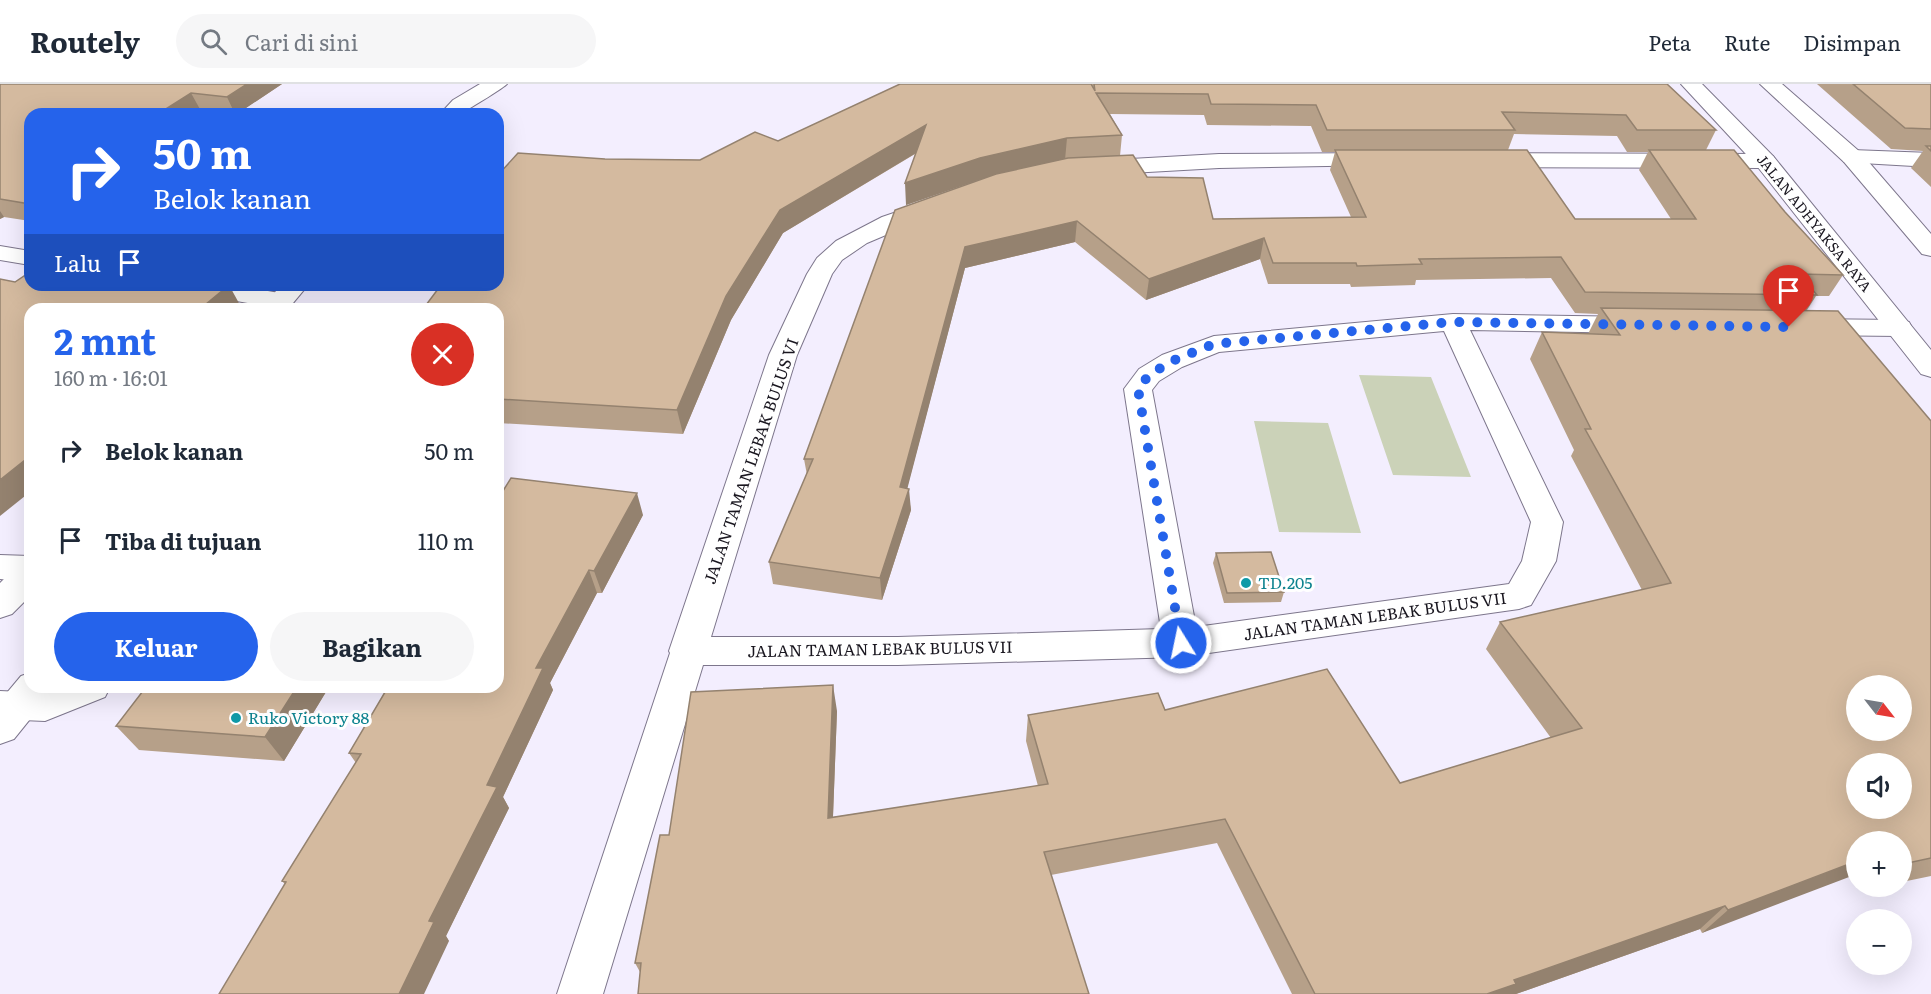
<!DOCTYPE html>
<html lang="id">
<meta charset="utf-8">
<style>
:root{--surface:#fff;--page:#f6f6f7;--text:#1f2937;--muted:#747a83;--line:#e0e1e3;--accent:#2563eb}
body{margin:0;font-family:Literata,serif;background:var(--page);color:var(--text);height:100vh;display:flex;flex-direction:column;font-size:22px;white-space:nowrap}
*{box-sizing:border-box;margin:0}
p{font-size:20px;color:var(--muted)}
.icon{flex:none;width:33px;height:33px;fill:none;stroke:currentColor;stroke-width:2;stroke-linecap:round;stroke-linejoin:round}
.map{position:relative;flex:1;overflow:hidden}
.details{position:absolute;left:24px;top:219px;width:480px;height:390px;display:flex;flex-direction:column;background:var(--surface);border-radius:18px;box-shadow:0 6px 24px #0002}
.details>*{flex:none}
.guide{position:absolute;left:24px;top:24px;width:480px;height:183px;border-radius:18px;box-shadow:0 6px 24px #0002;background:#2563eb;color:#fff;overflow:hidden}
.needle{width:39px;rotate:121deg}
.fabs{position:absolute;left:1846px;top:591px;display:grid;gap:12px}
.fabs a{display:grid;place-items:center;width:66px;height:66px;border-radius:50%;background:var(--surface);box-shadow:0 6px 24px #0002;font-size:30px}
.pin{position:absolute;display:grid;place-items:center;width:51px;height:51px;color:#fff;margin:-62px -26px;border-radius:50% 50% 50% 0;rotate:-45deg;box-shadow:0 0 6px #0007}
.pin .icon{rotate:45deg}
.me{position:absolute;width:66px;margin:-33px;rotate:350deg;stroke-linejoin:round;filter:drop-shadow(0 0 4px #0008)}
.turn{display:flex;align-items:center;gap:21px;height:126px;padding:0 30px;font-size:27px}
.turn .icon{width:78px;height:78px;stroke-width:2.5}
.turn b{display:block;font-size:42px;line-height:51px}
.then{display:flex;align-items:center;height:57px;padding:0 30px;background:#0003;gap:12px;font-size:22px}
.round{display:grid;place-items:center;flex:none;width:63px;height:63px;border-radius:32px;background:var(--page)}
.summary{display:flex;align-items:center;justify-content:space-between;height:102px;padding:0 30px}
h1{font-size:36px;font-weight:700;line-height:45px;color:var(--accent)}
.button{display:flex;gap:12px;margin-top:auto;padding:12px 30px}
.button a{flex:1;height:69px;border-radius:36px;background:var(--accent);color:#fff;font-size:24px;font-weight:700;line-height:69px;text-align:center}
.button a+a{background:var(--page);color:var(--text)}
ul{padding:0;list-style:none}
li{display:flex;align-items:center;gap:18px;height:90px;padding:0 30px}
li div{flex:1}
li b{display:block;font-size:22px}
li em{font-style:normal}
header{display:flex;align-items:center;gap:36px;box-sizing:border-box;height:84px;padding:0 30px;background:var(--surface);border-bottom:2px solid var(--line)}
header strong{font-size:28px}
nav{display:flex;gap:33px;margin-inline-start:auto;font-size:21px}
.search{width:420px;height:54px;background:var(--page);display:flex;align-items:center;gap:15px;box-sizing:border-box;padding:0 21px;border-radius:33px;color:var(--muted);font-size:22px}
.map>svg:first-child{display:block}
.green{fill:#cbd2b8}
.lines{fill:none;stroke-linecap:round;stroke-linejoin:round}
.service-casing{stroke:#7d768c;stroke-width:2}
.minor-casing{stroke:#7d768c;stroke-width:2}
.tertiary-casing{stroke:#7d768c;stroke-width:2}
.secondary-casing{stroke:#7d768c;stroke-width:2}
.service{fill:#fff;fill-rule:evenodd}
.minor{fill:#fff;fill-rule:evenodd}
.tertiary{fill:#fff;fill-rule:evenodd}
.secondary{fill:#fff;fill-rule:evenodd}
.wall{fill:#b6a089;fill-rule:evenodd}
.shaded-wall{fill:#94826f}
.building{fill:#d4ba9f;stroke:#94826f;stroke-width:1.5;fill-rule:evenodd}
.route{stroke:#2563eb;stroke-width:10;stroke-dasharray:0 18}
.culture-dot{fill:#0f9aa8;stroke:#fff;stroke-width:2}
.labels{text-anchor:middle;stroke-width:6;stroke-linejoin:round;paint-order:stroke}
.far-street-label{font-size:14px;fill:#19161f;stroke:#fff}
.street-label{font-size:16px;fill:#19161f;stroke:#fff}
.culture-label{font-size:16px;fill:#0d838f;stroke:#fff;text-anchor:start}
</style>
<header>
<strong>Routely</strong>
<div class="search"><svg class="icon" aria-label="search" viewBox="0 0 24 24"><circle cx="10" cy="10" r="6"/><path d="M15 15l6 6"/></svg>Cari di sini</div>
<nav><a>Peta</a><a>Rute</a><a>Disimpan</a></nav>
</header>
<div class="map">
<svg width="1931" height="910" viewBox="0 0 1931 910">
<rect width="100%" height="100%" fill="#f3eefe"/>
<path class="green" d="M1359,291l72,2 40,100 -78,-2z
M1254,337l74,2 33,110 -82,-1z"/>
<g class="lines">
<g class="service-casing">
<path id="service" d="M57,603h53l-5,10 -60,24 -45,-2v-28l43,2z"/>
</g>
<g class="minor-casing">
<path id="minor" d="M1852,66l79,3v14l-87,-5 -3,-5 3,-5z
M1376,69l8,2 3,5 -3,5 -165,3 -124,7 -8,-2 -3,-5 3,-5 8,-2 124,-7z
M1488,69l277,1 8,2 3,5 -3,5 -8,2 -277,-1 -8,-2 -3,-5 3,-5z
M932,116l8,2 4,5 -4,5 -73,31 -25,17 -10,14 -35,81 -86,282h187l263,-8 -37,-240 15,-20 23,-14 52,-19 239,-22 185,3 9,2 4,6 -4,6 -9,2 -168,-3 93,192 -7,39 -25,44 -12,4 -338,48 -283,8h-195l-100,329h-46l113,-341 -1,-2 100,-296 38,-81 10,-16 19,-17 46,-24zM1444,247l87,191 -9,39 -13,23 -313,43 -44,-237 7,-9 23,-14 37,-15z
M1807,235l92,1 10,2 3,6 -3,6 -10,2 -92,-1 -9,-2 -4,-6 4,-6z
M0,471l30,1v26l-30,-3z
M30,589v14h23l-6,11 -33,41 -14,5v-43l21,-25z"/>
</g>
<g class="tertiary-casing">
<path id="tertiary" d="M0,162l30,5v14l-30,-5z
M179,201h56l55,10 4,6 -4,6 -9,2 -89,-16 -9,-3z"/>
</g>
<g class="secondary-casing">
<path id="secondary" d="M480,0h27c-2,3 -44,29 -48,30 -6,1 -13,0 -19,0l13,-14z
M1681,0h21l71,72 158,194v27l-10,-3 -164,-208z
M1760,0h22l78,68 71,82v22l-9,-2 -78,-92z
M281,201h27l-20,24h-27z
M30,477v35l-18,18 -12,4v-35l18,-18z"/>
</g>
<use href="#service" class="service"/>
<use href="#minor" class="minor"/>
<use href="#tertiary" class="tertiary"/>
<use href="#secondary" class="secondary"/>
</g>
<path class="wall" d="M0,0h282l-45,30h-11l-25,-3 -171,3v107l-26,-4 -4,2z
M900,0h767l49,46 -10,20 79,62 58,63 -14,21h-13l-9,14 124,111v455l-29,6v-40l-200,91 -2,-4 -184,65h-224l-75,-151 -166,32 -411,97 -5,-9 34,-128 168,-124 -4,106 205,-31 -12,-45 2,-26 137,-5 235,73 151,-45 -65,-89 14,-27 142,-32 -71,-134 3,-6 -44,-91 12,-27 46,2 10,-20 -23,-1 -24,-35 -135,2 -1,5 -64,2 -1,-3h-82l-8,-25 -114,41 -71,-58 -110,26 -58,220 4,22 -29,90 -109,-16 -4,-22 38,-87 -3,-16 177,-280 -75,26 9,-51 -132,79 -52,87 -48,114 -185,-11v-114l-60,-20h-7l-2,-4h69l107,-126 95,1 78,-19zM1110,30l94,1 3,10 104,1 11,26h13l-5,18 21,47 -138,2 -66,-42 -27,-21 2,-21zM1514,50l103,2 10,16h21l-9,18 32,49h-96l-67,-69z
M1817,0h114v103l-20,-19 12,-17 -32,-2z
M498,415l145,16 -41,78h-5l-47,90 3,7 -50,107 6,11 -63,128 3,5 -164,-57 -3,-3 74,-118 -7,-10z
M1216,469l68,39 -3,10 -57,1 -11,-40z
M329,603l-45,74 -145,-11 -23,-24z"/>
<path class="shaded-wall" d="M247,0h35l-45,30h-2l-8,-17z
M191,9l10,18 -5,3h-38z
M926,41v22l-143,86 -52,87 -48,114 -6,-24 49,-114 54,-86z
M1067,54l-2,22 -86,20 -73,25 -1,-22 75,-25z
M0,127l4,6 -4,2z
M1077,137l-2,21 -110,26 -63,241 -2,-22 65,-240z
M1264,154l-4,21 -114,41 3,-21z
M229,201l11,20 -4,4h-36z
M30,372v36l-30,24v-36z
M909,405l2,21 -29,90 -2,-22z
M637,409l6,22 -41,78 -8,-22z
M589,486l8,23 -47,90 3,7 -50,107 6,11 -63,128 3,5 -25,53h-25l137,-326z
M833,601l4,26 -5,131 -4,-24z
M297,603h32l-45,74 -19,-24z
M1857,777v13l-155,59 26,-23z
M1725,822l-25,23 -184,65h-29l27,-14z"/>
<path class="building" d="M0,0h247l-20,13 -36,-4 -33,21h-128v90l-30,-5z
M900,0h191l4,7 -1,-7h573l49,46h-79l-11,-15 -124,-3 13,18h-188l-11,-25 -105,-1 -3,-10 -112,-1 26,42 -55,3 -87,20 -75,25 21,-58 -146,85 -54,86 -49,114 -179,-11v-90h-75l18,-24h57v-110l20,-22 87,6 95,1 55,-28 23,9z
M1853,0h78v45l-26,-1z
M1926,62h5v5z
M1335,66h192l48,69h121l-47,-69h85l51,62 58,63 -44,-1 18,21 -232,-3 -24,-35 -142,2 3,5 -65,2 -1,-3h-83l-9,-25 -115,41 -72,-58 -112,26 -65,240 9,2 -29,89 -111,-16 44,-103h-9l91,-249 101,-36 72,-16 65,-3 14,22 56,1 10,41 153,-2z
M30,188v13h199l-29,24h-170v147l-30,24v-201l15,3z
M1601,224l237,3 93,110v437l-23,5 -6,-7v-14h-45v19l-129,49 -3,-4 -211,74 2,4 -29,10h-172l-90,-175 -181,33 45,142h-451l3,-31h-6l25,-128h9l22,-143 142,-7 -5,133 220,-34 -20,-69 130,-22 7,17 162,-41 73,114 182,-55 -82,-106 171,-39 -86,-154h6l-49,-97 78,3zM1857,602h45v44h-45zM1857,680h45v44h-45z
M511,394l126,15 -43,78 -5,-1 -53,98h7l-56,117 10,2 -68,134 5,1 -35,72h-180l67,-112 -4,-1 79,-127 -12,-1 39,-66h110v-188z
M1271,468l13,40 -57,1 -11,-40z
M146,603h151l-32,50 -149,-11z"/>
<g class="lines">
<path class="route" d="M1181,559l-43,-254 11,-14 23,-14 42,-17 239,-22 336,5"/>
</g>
<g class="culture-dot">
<circle cx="1246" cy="499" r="6"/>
<circle cx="236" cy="634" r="6"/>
</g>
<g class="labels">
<g class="far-street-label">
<text transform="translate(1814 139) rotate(51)" y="5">JALAN ADHYAKSA RAYA</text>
</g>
<g class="street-label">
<text transform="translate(751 377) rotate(-71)" y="6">JALAN TAMAN LEBAK BULUS VI</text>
<text transform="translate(1375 532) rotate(-8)" y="6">JALAN TAMAN LEBAK BULUS VII</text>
<text transform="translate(880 565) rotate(-1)" y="6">JALAN TAMAN LEBAK BULUS VII</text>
</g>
<g class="culture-label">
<text x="1258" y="505">TD.205</text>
<text x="248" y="640">Ruko Victory 88</text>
</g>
</g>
</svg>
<div class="fabs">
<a><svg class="needle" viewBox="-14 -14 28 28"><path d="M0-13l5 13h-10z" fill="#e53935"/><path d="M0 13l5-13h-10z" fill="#747a83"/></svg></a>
<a><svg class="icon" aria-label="sound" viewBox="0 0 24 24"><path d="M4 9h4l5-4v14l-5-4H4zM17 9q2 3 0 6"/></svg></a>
<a>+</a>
<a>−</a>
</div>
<div class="pin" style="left:1789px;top:243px;background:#d93025"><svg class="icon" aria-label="arrive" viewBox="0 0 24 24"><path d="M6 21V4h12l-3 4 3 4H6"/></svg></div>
<svg class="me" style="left:1181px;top:559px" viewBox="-20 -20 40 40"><circle r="17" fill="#2563eb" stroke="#fff" stroke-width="3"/><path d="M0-11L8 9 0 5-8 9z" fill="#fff"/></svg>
<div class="guide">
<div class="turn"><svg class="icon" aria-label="right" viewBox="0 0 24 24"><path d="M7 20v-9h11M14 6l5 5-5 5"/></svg><div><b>50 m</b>Belok kanan</div></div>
<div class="then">Lalu<svg class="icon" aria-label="arrive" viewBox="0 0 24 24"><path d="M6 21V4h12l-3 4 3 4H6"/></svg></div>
</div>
<section class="details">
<div class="summary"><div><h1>2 mnt</h1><p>160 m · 16:01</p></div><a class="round" style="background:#d93025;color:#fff"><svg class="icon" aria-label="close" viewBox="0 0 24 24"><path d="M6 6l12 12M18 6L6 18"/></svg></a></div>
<ul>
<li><svg class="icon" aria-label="right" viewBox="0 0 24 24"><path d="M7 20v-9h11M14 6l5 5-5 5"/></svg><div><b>Belok kanan</b></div><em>50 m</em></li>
<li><svg class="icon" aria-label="arrive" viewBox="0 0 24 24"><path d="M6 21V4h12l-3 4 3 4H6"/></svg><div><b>Tiba di tujuan</b></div><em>110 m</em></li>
</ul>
<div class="button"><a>Keluar</a><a>Bagikan</a></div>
</section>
</div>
